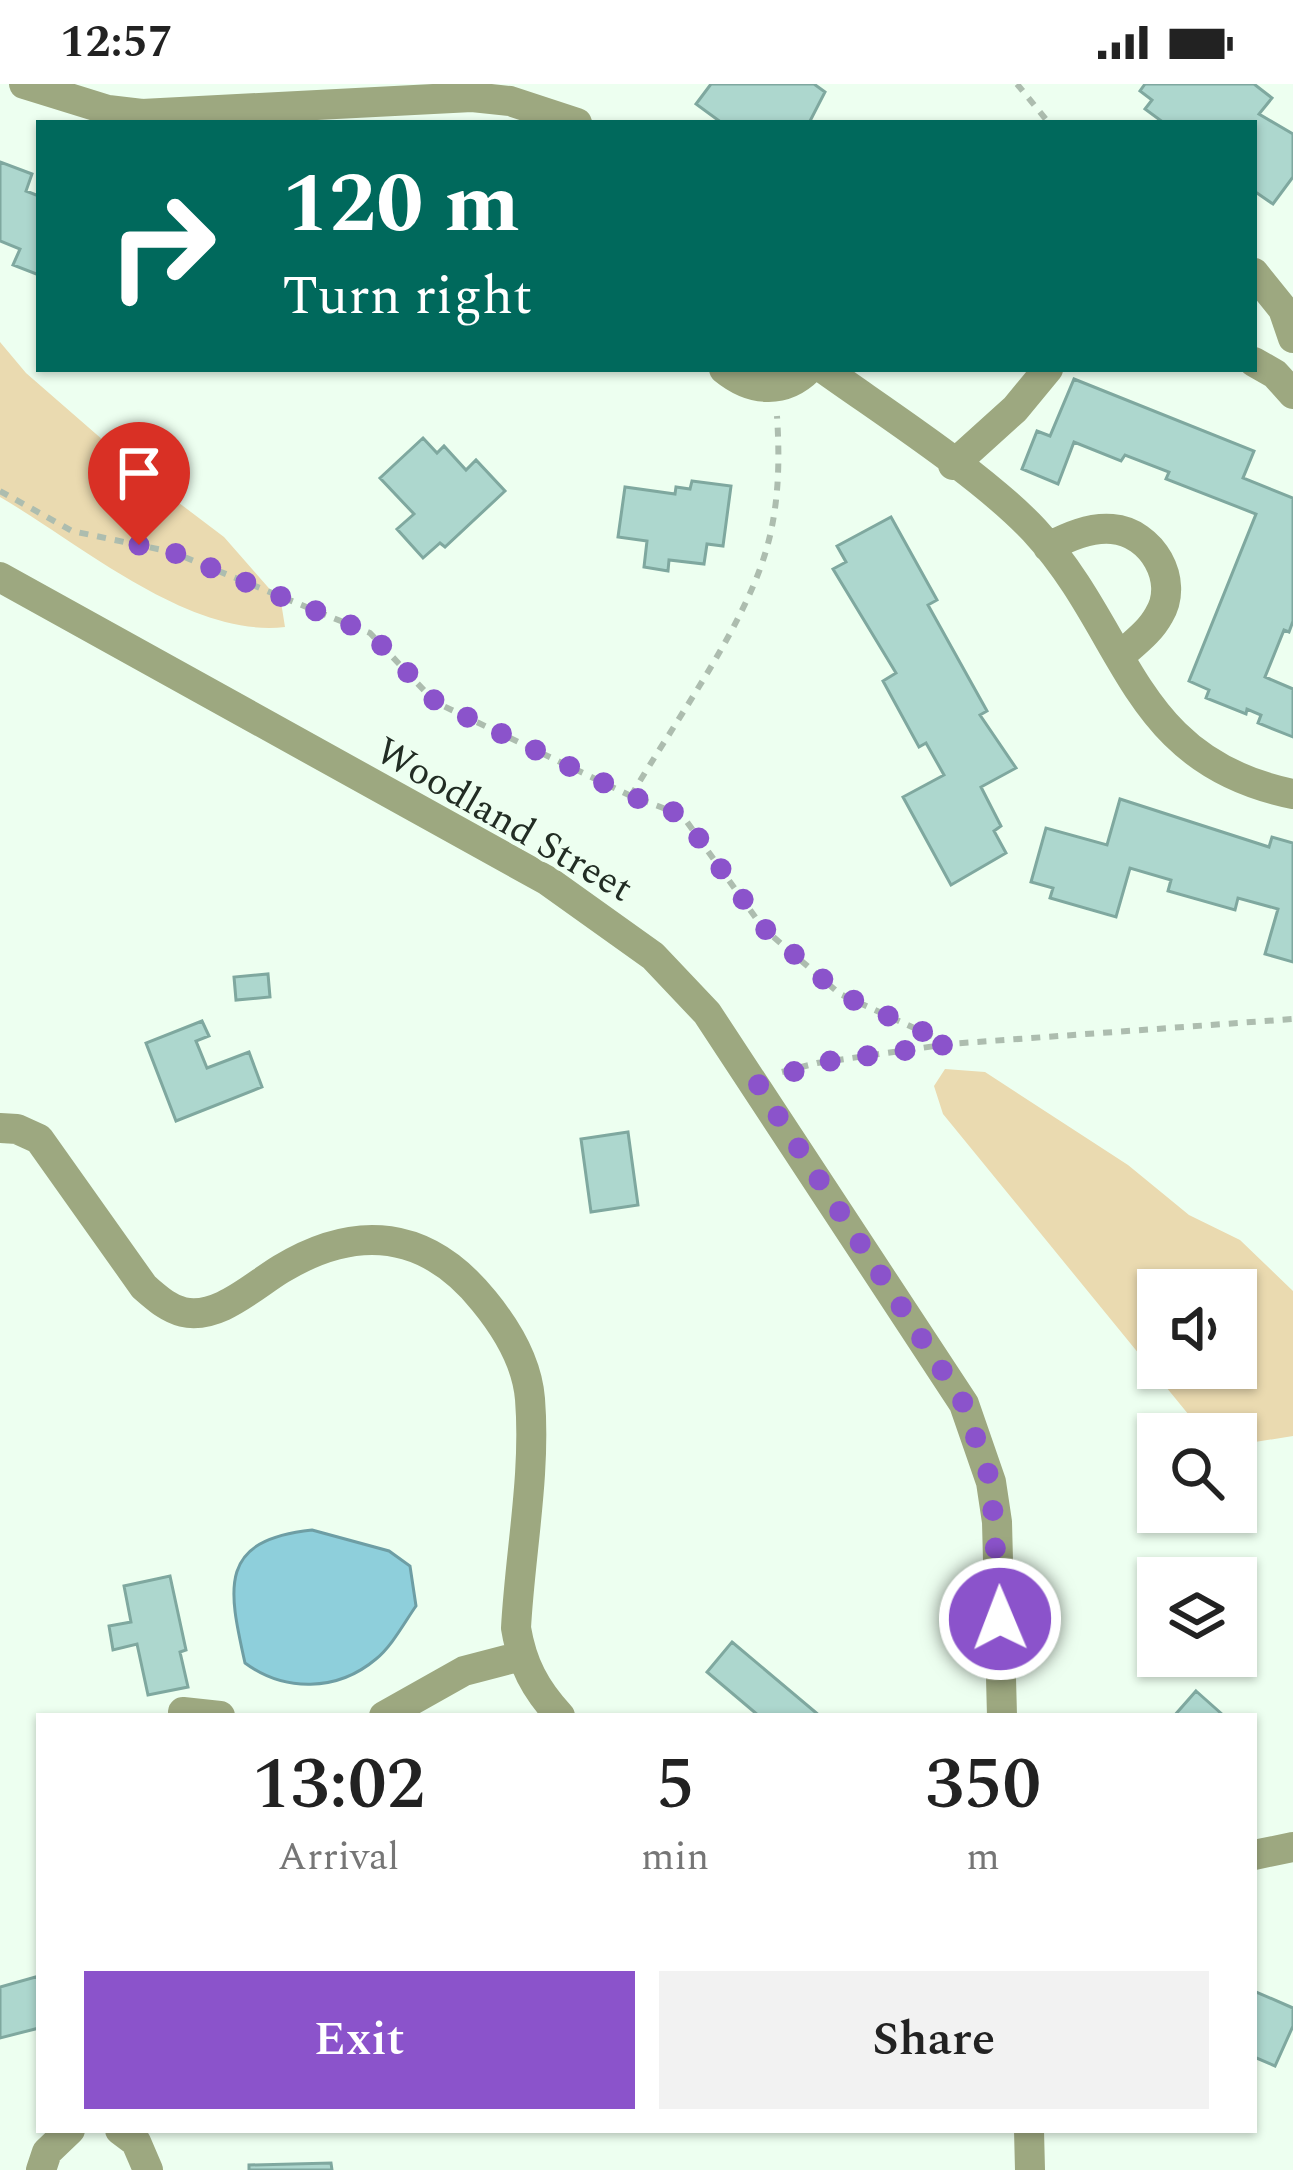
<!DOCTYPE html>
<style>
:root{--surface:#fff;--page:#f2f2f2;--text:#222;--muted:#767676;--accent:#8b53cb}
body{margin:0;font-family:Spectral,serif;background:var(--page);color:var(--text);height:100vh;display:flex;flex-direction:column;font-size:45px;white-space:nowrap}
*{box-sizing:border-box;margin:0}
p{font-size:39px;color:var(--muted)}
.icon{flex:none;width:66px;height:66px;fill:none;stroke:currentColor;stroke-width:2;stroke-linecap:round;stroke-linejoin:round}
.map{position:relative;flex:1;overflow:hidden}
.drawer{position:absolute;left:36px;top:1629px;width:1221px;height:420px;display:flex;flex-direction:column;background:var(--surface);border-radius:0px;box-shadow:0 3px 9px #0004}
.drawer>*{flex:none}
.guide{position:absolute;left:36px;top:36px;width:1221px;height:252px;border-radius:0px;box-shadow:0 3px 9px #0004;background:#00695c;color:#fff;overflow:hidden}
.fabs{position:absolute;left:1137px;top:1185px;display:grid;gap:24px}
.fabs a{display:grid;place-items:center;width:120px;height:120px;border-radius:0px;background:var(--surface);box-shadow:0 3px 9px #0004;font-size:60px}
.pin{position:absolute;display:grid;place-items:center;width:102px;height:102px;color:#fff;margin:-123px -51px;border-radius:50% 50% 50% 0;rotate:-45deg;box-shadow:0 0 12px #0007}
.pin .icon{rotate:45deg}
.me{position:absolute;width:132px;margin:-66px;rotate:359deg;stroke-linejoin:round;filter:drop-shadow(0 0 9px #0008)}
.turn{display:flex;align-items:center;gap:42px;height:252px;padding:0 48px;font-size:54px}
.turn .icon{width:156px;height:156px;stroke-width:2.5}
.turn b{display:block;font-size:84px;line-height:102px}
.eta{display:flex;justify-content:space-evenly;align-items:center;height:204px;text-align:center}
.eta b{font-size:72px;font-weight:600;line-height:84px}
.button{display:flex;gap:24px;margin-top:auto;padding:24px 48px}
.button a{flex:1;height:138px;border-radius:0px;background:var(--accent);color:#fff;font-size:48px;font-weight:600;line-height:138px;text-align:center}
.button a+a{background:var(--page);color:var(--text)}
.status{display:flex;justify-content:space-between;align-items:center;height:84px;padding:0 60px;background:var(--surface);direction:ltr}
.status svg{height:33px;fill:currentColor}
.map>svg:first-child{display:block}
.green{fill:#eadab0;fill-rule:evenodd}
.water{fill:#8ecfdb;stroke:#6e9ea4;stroke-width:3}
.building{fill:#add7ce;stroke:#7fa89f;stroke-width:3}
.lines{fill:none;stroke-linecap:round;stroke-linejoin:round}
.path{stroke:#adbdaf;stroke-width:6;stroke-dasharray:9 9;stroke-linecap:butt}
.minor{stroke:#9da880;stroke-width:30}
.route{stroke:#8b53cb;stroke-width:21;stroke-dasharray:0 37.8}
.labels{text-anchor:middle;stroke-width:9;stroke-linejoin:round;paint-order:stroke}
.street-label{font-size:39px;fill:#222d24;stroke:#edfff0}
</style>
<div class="status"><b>12:57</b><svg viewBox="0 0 49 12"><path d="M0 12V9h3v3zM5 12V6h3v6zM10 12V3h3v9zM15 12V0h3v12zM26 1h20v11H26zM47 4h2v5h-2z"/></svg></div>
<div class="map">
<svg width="1293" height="2086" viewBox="0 0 1293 2086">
<rect width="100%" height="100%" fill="#edfff0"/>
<path class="green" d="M0,258l26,31 124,108 74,56 57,65 4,25c-96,11 -204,-83 -285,-130z
M945,985l40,3 143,93 61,50 51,25 53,51v145l-57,9v-11l-34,-3 -259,-317 -9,-28zM1158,1206h78v78h-78z"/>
<path class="water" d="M312,1446l77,21 21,15 6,40c-12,17 -24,40 -40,53 -39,33 -92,33 -131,4 -17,-76 -27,-123 67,-133z"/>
<path class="building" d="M711,0h103l11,8 -16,31h-87l-26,-19z
M1145,0h109l18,14 -13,16 34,20v43l-20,27 -19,-13v-68h-90l-19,-14 7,-9 -12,-9z
M0,78l32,12 -6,17 13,5v79l-26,-10 7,-16 -20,-8z
M1074,295l180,72 -11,27 50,20v123l-4,11 -5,-2 -19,47 28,12v48l-35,-14 3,-8 -14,-6 -1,5 -40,-16 3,-8 -20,-9 67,-167 -90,-35 3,-7 -44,-17 -4,6 -47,-19 -16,42 -36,-15 15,-38 13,5z
M423,354l14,15 7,-7 22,24 10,-10 29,31 -60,56 -5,-4 -17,15 -26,-29 17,-15 -34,-36z
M692,397l39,5 -8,60 -16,-2 -3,20 -35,-4 -1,11 -24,-4 3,-26 -29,-4 7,-50 50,7 1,-7 14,2z
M891,433l46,83 -9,5 59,106 -7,4 36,53 -35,19 20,39 -7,5 12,22 -55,32 -48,-88 41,-22 -18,-32 -7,4 -36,-66 13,-8 -63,-104 13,-7 -9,-16z
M1120,715l149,48 3,-10 21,6v119l-28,-8 13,-45 -40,-11 -3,12 -67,-19 3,-11 -41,-12 -14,49 -66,-19 3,-10 -22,-6 15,-54 61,17z
M268,890l2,23 -34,3 -2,-23z
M202,937l7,15 -13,5 11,27 42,-16 13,35 -86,34 -30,-78z
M628,1048l10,73 -47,7 -10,-73z
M170,1492l16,74 -6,2 8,35 -40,8 -11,-51 -24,6 -4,-24 22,-4 -7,-36z
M732,1558l88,74h-61l-52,-44z
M1196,1607l28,25h-50z
M39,1892v52l-39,10v-51z
M1254,1907l39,17v18l-18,40 -21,-9z
M331,2079l1,7h-83v-5z"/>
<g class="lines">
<path class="path" d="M1017,0l32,39
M0,407l72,40 100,21 198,81 65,69 196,94 51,19 81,113 77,66 109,50
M631,712c42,-72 110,-164 134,-242 14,-45 15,-92 12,-138
M782,988l35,-9 132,-19 344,-25"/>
<path class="minor" d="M24,0l84,26 34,4 330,-17 38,4 67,22
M1254,189l29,36 10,29
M1254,278l21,12 18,20
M724,285c27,22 59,26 85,0
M824,285c63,45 158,106 210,161 96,104 96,231 259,264
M953,381l62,-56 33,-40
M1048,463c20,-10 42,-20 64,-18 40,3 68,52 47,86 -9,17 -26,29 -40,42
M0,493l548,304 105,75 54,57 257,391 27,78 6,40 5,194
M0,1044l17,1 22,10 105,148c12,10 23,21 39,25 35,8 70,-26 98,-43 76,-46 146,-39 203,32 23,28 43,61 46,98 6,76 -10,154 -14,229 6,36 19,61 44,88
M183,1628l37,4
M384,1632l80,-45 57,-15
M1254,1771l39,-8
M120,2046l16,12 12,28
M1029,2046l1,40
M41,2086l6,-18 23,-22"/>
</g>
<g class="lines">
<path class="route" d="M139,461l33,7 198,81 66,69 195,94 51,19 82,113 76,66 110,50 -133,19 -59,22 206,319 27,78 9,137"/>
</g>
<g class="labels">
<g class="street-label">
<text transform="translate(505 734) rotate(30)" y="14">Woodland Street</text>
</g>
</g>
</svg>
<div class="fabs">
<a><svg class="icon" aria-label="sound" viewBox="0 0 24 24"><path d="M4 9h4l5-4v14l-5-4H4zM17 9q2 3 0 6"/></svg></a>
<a><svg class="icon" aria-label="search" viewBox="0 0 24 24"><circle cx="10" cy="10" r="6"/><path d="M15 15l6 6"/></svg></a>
<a><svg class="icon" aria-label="layers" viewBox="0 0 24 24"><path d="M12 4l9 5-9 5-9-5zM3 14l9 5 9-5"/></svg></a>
</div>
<div class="pin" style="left:139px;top:461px;background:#d93025"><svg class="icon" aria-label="arrive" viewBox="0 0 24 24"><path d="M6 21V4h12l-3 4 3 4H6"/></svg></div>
<svg class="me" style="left:1000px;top:1535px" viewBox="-20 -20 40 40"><circle r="17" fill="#8b53cb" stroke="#fff" stroke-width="3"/><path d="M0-11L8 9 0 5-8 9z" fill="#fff"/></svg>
<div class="guide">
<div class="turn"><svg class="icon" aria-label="right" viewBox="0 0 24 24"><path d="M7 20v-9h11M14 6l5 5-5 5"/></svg><div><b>120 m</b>Turn right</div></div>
</div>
<section class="drawer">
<div class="eta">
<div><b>13:02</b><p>Arrival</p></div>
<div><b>5</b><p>min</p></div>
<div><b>350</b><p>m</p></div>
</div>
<div class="button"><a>Exit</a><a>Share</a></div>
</section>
</div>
